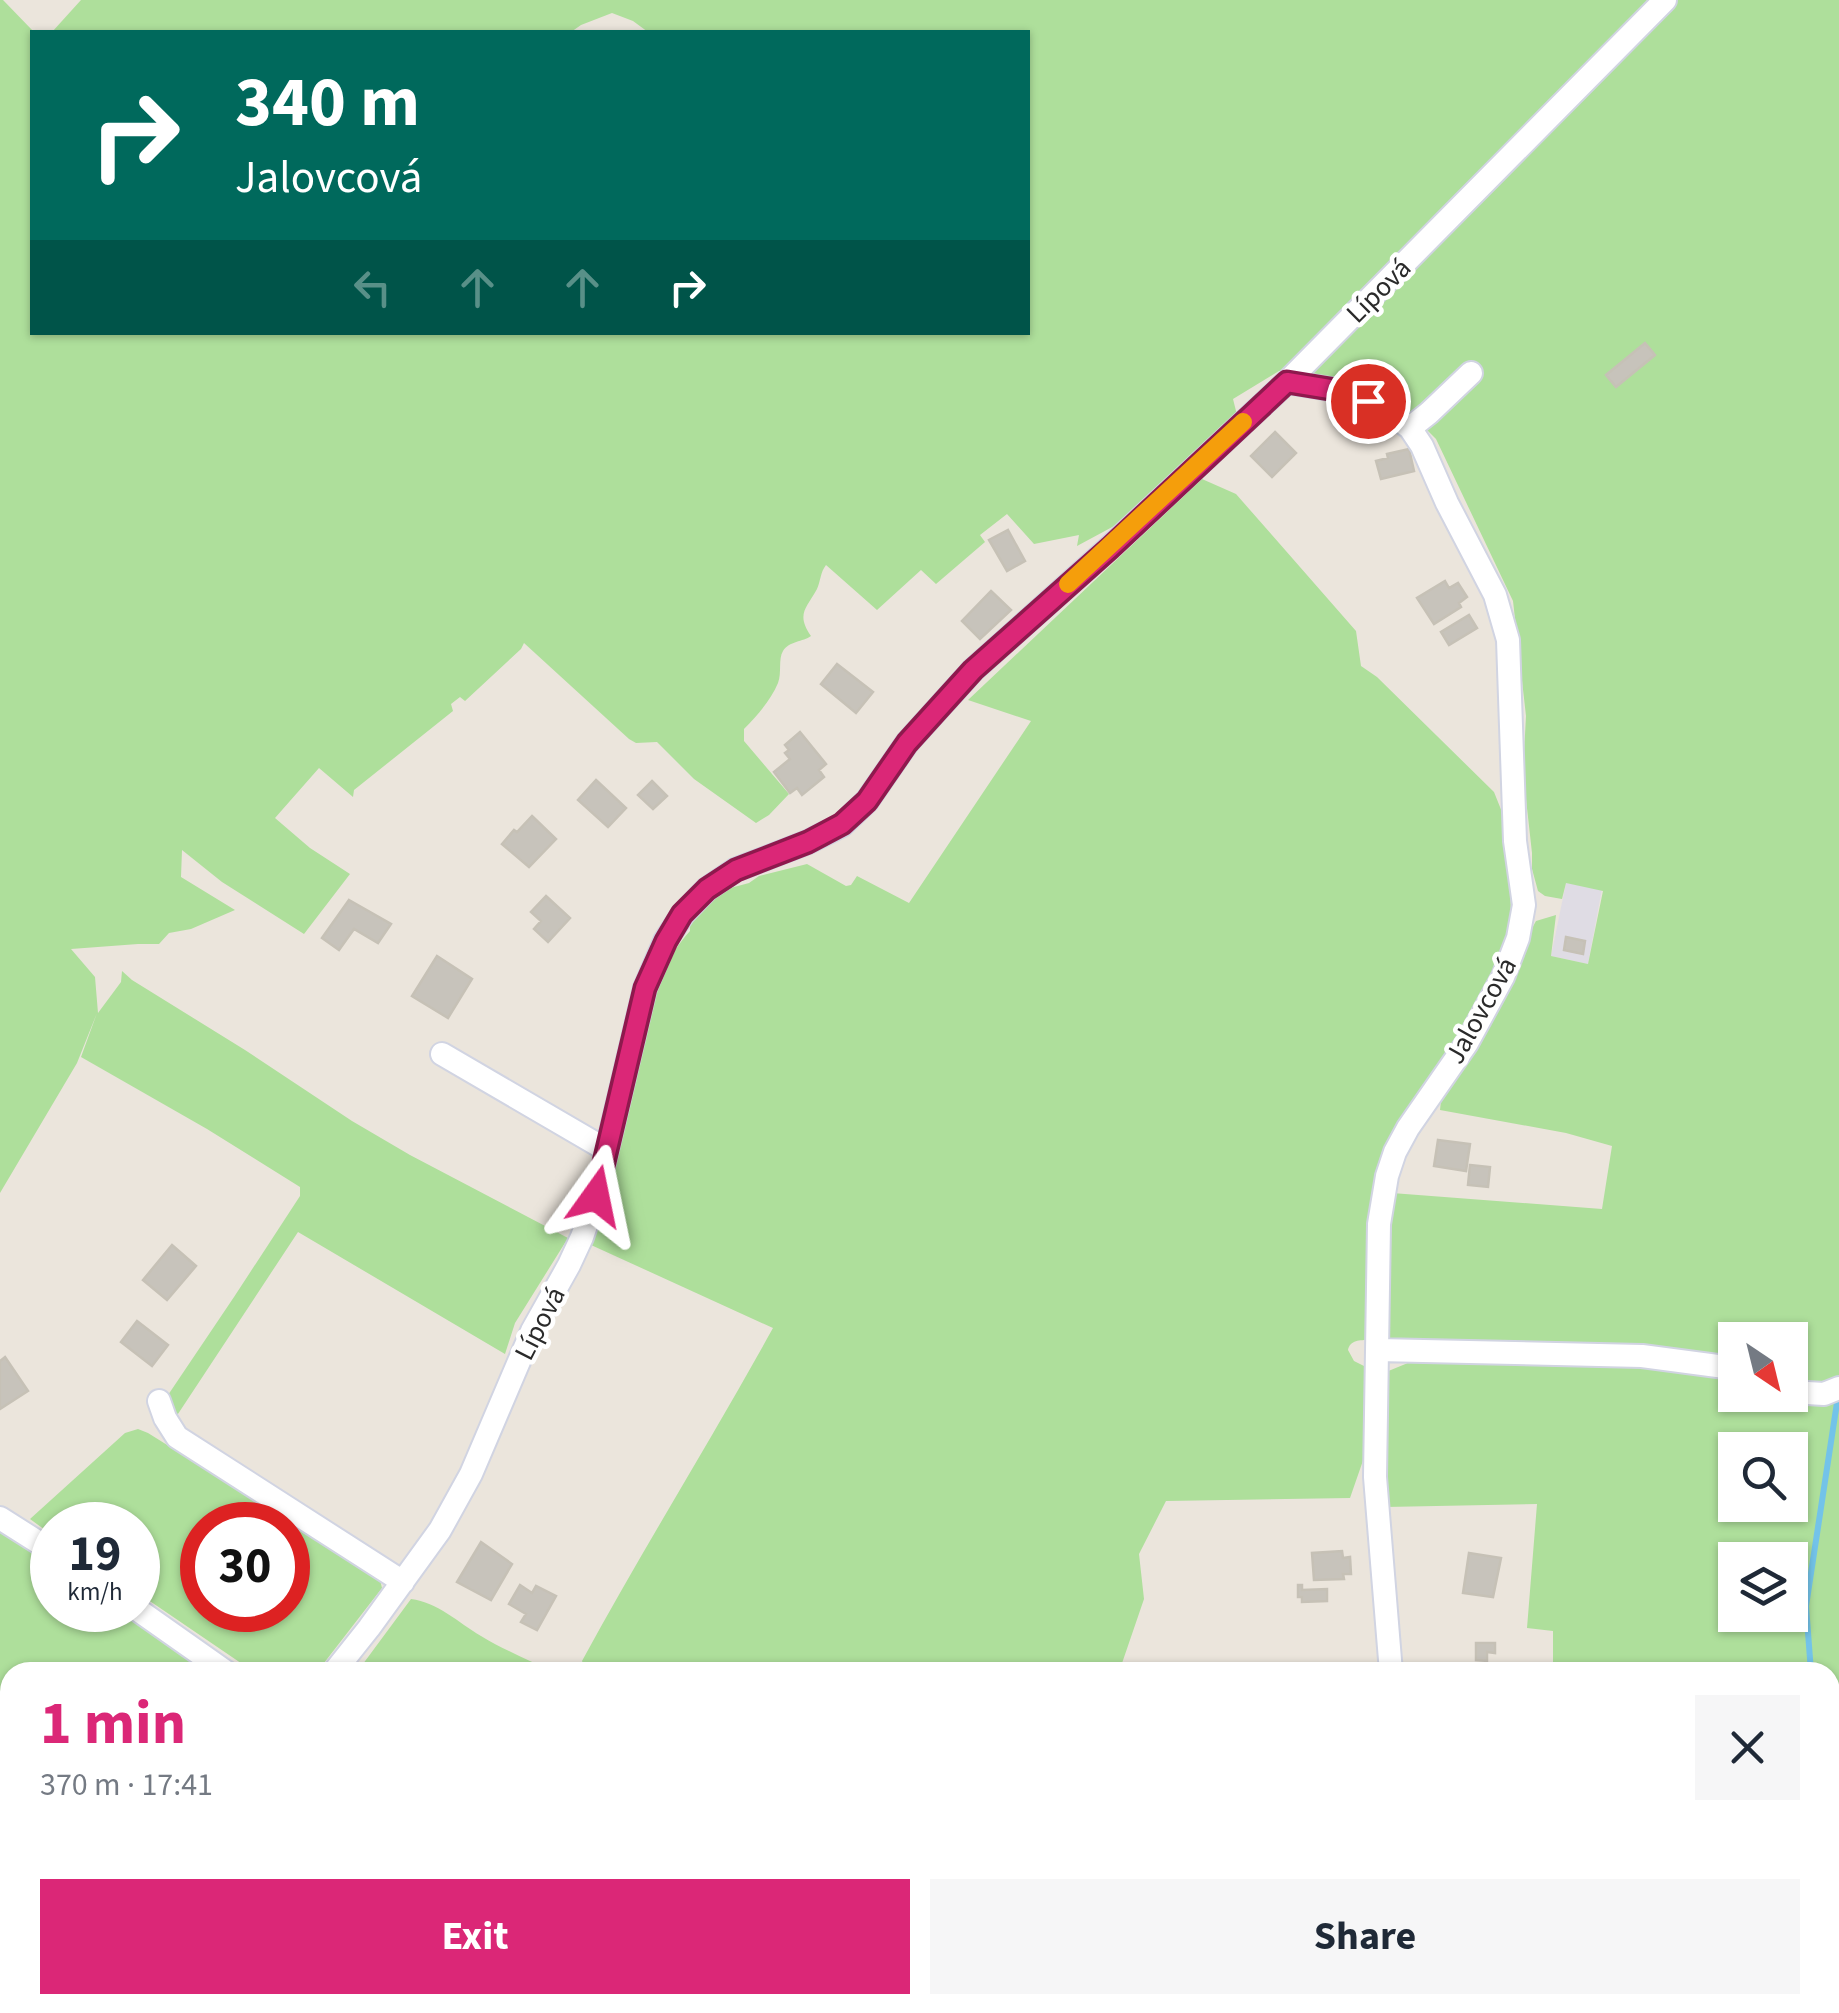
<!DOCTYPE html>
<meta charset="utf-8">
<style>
:root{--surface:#fff;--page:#f6f6f7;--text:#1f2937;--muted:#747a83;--accent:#db2777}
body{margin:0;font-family:"Source Sans 3",sans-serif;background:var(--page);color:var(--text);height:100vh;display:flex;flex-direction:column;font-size:38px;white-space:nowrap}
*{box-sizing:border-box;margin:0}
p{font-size:32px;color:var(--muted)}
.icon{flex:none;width:55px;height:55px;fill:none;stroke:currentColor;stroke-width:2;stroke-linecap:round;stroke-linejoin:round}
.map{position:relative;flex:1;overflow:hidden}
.drawer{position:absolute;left:0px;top:1662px;width:1840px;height:352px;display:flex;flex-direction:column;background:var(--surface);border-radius:30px 30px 0 0;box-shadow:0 2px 8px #0004}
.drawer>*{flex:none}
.guide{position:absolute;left:30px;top:30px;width:1000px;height:305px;border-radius:0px;box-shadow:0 2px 8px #0004;background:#00695c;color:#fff;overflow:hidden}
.needle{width:65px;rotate:145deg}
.controls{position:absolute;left:1718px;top:1322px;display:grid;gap:20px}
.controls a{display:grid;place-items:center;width:90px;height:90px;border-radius:0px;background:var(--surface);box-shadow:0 2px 8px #0004;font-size:50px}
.speed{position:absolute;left:30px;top:1502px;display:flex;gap:20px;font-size:50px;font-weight:700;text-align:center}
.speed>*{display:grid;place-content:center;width:130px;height:130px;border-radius:50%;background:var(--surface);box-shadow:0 2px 8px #0004;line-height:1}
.speed small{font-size:25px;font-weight:400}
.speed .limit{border:15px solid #d22;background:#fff;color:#111}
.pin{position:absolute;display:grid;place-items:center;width:85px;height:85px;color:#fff;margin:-42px;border:5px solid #fff;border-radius:50%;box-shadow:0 2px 10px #0007}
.me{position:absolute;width:110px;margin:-55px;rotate:12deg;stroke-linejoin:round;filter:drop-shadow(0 0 8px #0008)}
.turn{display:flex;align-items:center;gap:35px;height:210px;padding:0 40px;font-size:45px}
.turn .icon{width:130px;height:130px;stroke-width:2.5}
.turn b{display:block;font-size:70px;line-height:85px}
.lanes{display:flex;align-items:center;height:95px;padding:0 40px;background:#0003;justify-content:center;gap:50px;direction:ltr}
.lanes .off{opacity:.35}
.round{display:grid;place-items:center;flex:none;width:105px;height:105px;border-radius:0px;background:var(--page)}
.headline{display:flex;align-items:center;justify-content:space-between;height:170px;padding:0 40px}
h1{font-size:60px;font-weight:700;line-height:75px;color:var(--accent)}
.button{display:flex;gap:20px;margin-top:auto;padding:20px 40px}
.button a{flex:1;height:115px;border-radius:0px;background:var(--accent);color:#fff;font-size:40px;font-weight:700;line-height:115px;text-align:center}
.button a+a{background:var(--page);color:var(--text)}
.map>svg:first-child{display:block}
.industrial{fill:#dfdce4}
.green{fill:#aedf9b;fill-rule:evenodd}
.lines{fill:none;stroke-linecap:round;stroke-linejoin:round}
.stream{stroke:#73c3e9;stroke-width:6}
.building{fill:#c7c3bb;stroke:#c6c1b6;stroke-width:2.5}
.minor-casing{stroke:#d1d4e2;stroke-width:26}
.minor{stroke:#fff;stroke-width:22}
.route-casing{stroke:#8e194d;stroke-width:25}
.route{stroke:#db2777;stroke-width:18}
.slow{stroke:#f59e0b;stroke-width:18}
.labels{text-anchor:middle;stroke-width:9;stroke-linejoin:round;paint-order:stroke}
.street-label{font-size:28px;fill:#2a2a2a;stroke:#fff}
</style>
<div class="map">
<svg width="1839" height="2013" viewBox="0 0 1839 2013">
<rect width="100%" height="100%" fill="#ebe5dc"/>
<path class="industrial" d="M1566,883l36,6 -14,75 -37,-8z"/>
<path class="green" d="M0,0h3l31,32 -2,300h996v-300h-380l-15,-11 -21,-8 -31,12 -10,7h-519l29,-32h1758v1924l-9,-1v-251h-277v-41l-26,-3 10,-124 -152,3 1,-135 34,-14 -33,-14 5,-151 210,16 10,-63 -46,-13 -126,-23 1,-9 4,-13 91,-167 20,-6 -5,41 37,8 15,-73 -37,-8 -4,16 -17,-3 -7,-5 -6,-22v-16l-9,-81 3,-56 -13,-115 -77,-162 -44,-44 -113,-24 -46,28 4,16 -108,103 -52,28 2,-11 -45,9 -27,-30 -27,21 5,7 -49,42 -15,-14 -44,40 -51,-45c-6,8 -5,15 -9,24 -11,20 -21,25 -6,47 -8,6 -22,5 -28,15 -5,8 -1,22 -5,32 -7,17 -21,33 -34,46v12l45,53 -20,21 -13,8 -62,-44 -37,-37 -21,1 -7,-4 -105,-96 -3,6 -56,52 -5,-4 -9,7 2,7 -99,79 -1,7 -34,-29 -44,50 35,30 40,26 -46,60 -82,-52 -40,-32 -1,27 54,33 -44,19 -22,4 -10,11h-21l-67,5 24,28 3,36 23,-31 1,-11 10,9 113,70 107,71 58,34 158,83 -53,85 -10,31 -207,-122 -124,188 -8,-22 68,-101 66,-101v-9l-93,-58 -126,-72 16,-44 -20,50 -77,130zM1735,1340h55v55h-55zM1735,1450h55v55h-55zM1735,1560h55v55h-55z
M1202,479l34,15 120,137 5,35 16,11 117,115 10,25 6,63 1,35 -2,17 -14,43 -38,71 -12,8 -3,14 -40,49 -27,58 -6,165c-9,0 -19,0 -21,10l6,11 12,6 1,82 -17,49 -184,3 -27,53 5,45 -25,73h-527l-7,-4 -3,-7c61,-112 129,-221 191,-333l-182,-83c15,-47 26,-94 36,-142 13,-57 22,-128 63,-172v-12l18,-20 15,-9 26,-7 10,-7 48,-12 39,22 5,-1 6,-9 52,27 122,-182 -63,-21z
M138,1429l10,4 211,132 21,15 2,8 -65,84h-63l-116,-79v-68h-86v10l-22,-16 95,-86zM202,1525h86v85h-86z
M0,1526l52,34v50h72l89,62h-203v60l-10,-7z
M411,1599c26,3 48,24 70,37 23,14 48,24 72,36h-196z
M10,1838v167h111l-5,8h-116v-165z
M1830,1942l9,10v61h-1699l5,-8h1685z"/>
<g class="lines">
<path class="stream" d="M1811,1672l-5,-66 32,-210
M1816,2005l10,8"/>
</g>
<path class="building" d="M1645,343l10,12 -39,32 -10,-12z
M1275,432l21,21 -24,24 -21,-21z
M1409,449l5,22 -33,8 -5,-18 12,-3 -1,-4z
M1008,530l17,31 -18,10 -18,-31z
M1445,581l4,7 9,-5 9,14 -8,6 2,4 -27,17 -17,-26z
M991,591l20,19 -31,29 -18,-18z
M1469,615l8,13 -28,17 -8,-13z
M837,664l36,28 -17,21 -35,-29z
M800,732l26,32 -7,6 5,7 -22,18 -5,-7 -7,5 -16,-21 16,-13 -5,-6 4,-3 -4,-5z
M596,780l30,28 -18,19 -30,-27z
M652,781l15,15 -14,13 -15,-14z
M532,816l24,23 -27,28 -27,-23 12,-14 3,2z
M546,896l24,22 -22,24 -14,-13 7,-8 -10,-9z
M349,900l42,24 -13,19 -24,-14 -15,21 -17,-12z
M1566,937l19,4 -2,13 -19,-4z
M437,956l35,23 -24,39 -36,-22z
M1438,1140l32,4 -4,27 -32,-5z
M1470,1165l20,2 -2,20 -20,-2z
M172,1245l24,21 -29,34 -24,-20z
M137,1321l31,24 -16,21 -31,-24z
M5,1357l23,34 -28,18v-48z
M481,1542l31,22 -21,36 -34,-18z
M1342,1551l1,7 7,-1 1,17h-8l1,5 -30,1 -2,-27z
M1469,1553l32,5 -8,39 -30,-4z
M520,1585l12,8 4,-7 20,10 -19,34 -16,-8 5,-8 -17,-10z
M1298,1585h4v5l25,-1v12l-25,1v-5h-4z
M1476,1643h19v10l-8,-1v9l-11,-1z"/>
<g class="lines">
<g class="minor-casing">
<path id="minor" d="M1287,382l55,9 26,10 27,16 15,11 12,18 25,57 48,92 13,45 7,201 9,64 -6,33 -15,39 -36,66 -59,85 -13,24 -8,24 -8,48 -4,253 16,195
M1410,428l19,-15 42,-40
M442,1054l163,95
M1378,1350l264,6 83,11 10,4
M1790,1392l34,2 15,-6
M159,1401l6,17 12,19 226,145
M0,1518l52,33
M138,1610l88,62
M334,1672l35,-44 71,-98 31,-56 61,-143 37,-66 13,-28 14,-41 49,-208 20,-47 18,-27 24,-25 28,-19 73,-28 34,-17 25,-24 40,-58 66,-73 136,-122 178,-166 378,-382
M1418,2005v8
M128,2013l5,-8"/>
</g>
<use href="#minor" class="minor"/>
</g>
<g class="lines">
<g class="route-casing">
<path id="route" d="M596,1196l49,-208 21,-47 16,-27 25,-25 29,-19 72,-28 34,-18 25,-23 40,-58 66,-73 137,-122 177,-166 55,9 26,10"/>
</g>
<use href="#route" class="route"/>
<path class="slow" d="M1068,584l175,-162"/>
</g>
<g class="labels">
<g class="street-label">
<text transform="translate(1378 290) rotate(-45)" y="10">Lípová</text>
<text transform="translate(1480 1010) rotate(-61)" y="10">Jalovcová</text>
<text transform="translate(539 1323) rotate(-63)" y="10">Lípová</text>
</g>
</g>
</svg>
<div class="controls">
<a><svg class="needle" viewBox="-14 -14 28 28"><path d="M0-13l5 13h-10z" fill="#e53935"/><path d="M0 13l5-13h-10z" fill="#747a83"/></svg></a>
<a><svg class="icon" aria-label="search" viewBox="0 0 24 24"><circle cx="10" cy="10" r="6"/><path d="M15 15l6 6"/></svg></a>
<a><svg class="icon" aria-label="layers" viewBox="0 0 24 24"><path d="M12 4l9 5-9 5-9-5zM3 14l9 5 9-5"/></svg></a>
</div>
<div class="speed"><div>19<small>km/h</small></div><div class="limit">30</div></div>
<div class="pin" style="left:1368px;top:401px;background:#d93025"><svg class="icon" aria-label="arrive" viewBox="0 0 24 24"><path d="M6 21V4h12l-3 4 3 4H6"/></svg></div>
<svg class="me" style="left:596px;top:1196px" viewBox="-20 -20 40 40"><path d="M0-17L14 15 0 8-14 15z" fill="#db2777" stroke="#fff" stroke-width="4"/></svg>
<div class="guide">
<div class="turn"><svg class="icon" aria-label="right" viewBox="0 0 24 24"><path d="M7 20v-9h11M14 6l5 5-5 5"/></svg><div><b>340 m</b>Jalovcová</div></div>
<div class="lanes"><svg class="icon off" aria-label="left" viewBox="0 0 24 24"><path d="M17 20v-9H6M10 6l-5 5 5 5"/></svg><svg class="icon off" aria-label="ahead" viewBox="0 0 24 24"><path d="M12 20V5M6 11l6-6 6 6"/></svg><svg class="icon off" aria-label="ahead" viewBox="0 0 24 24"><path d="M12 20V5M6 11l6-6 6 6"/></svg><svg class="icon" aria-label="right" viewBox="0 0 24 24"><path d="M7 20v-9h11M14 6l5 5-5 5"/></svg></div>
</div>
<section class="drawer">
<div class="headline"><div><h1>1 min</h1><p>370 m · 17:41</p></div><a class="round"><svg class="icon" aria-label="close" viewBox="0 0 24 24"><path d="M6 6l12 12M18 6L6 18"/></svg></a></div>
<div class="button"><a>Exit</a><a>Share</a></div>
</section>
</div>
